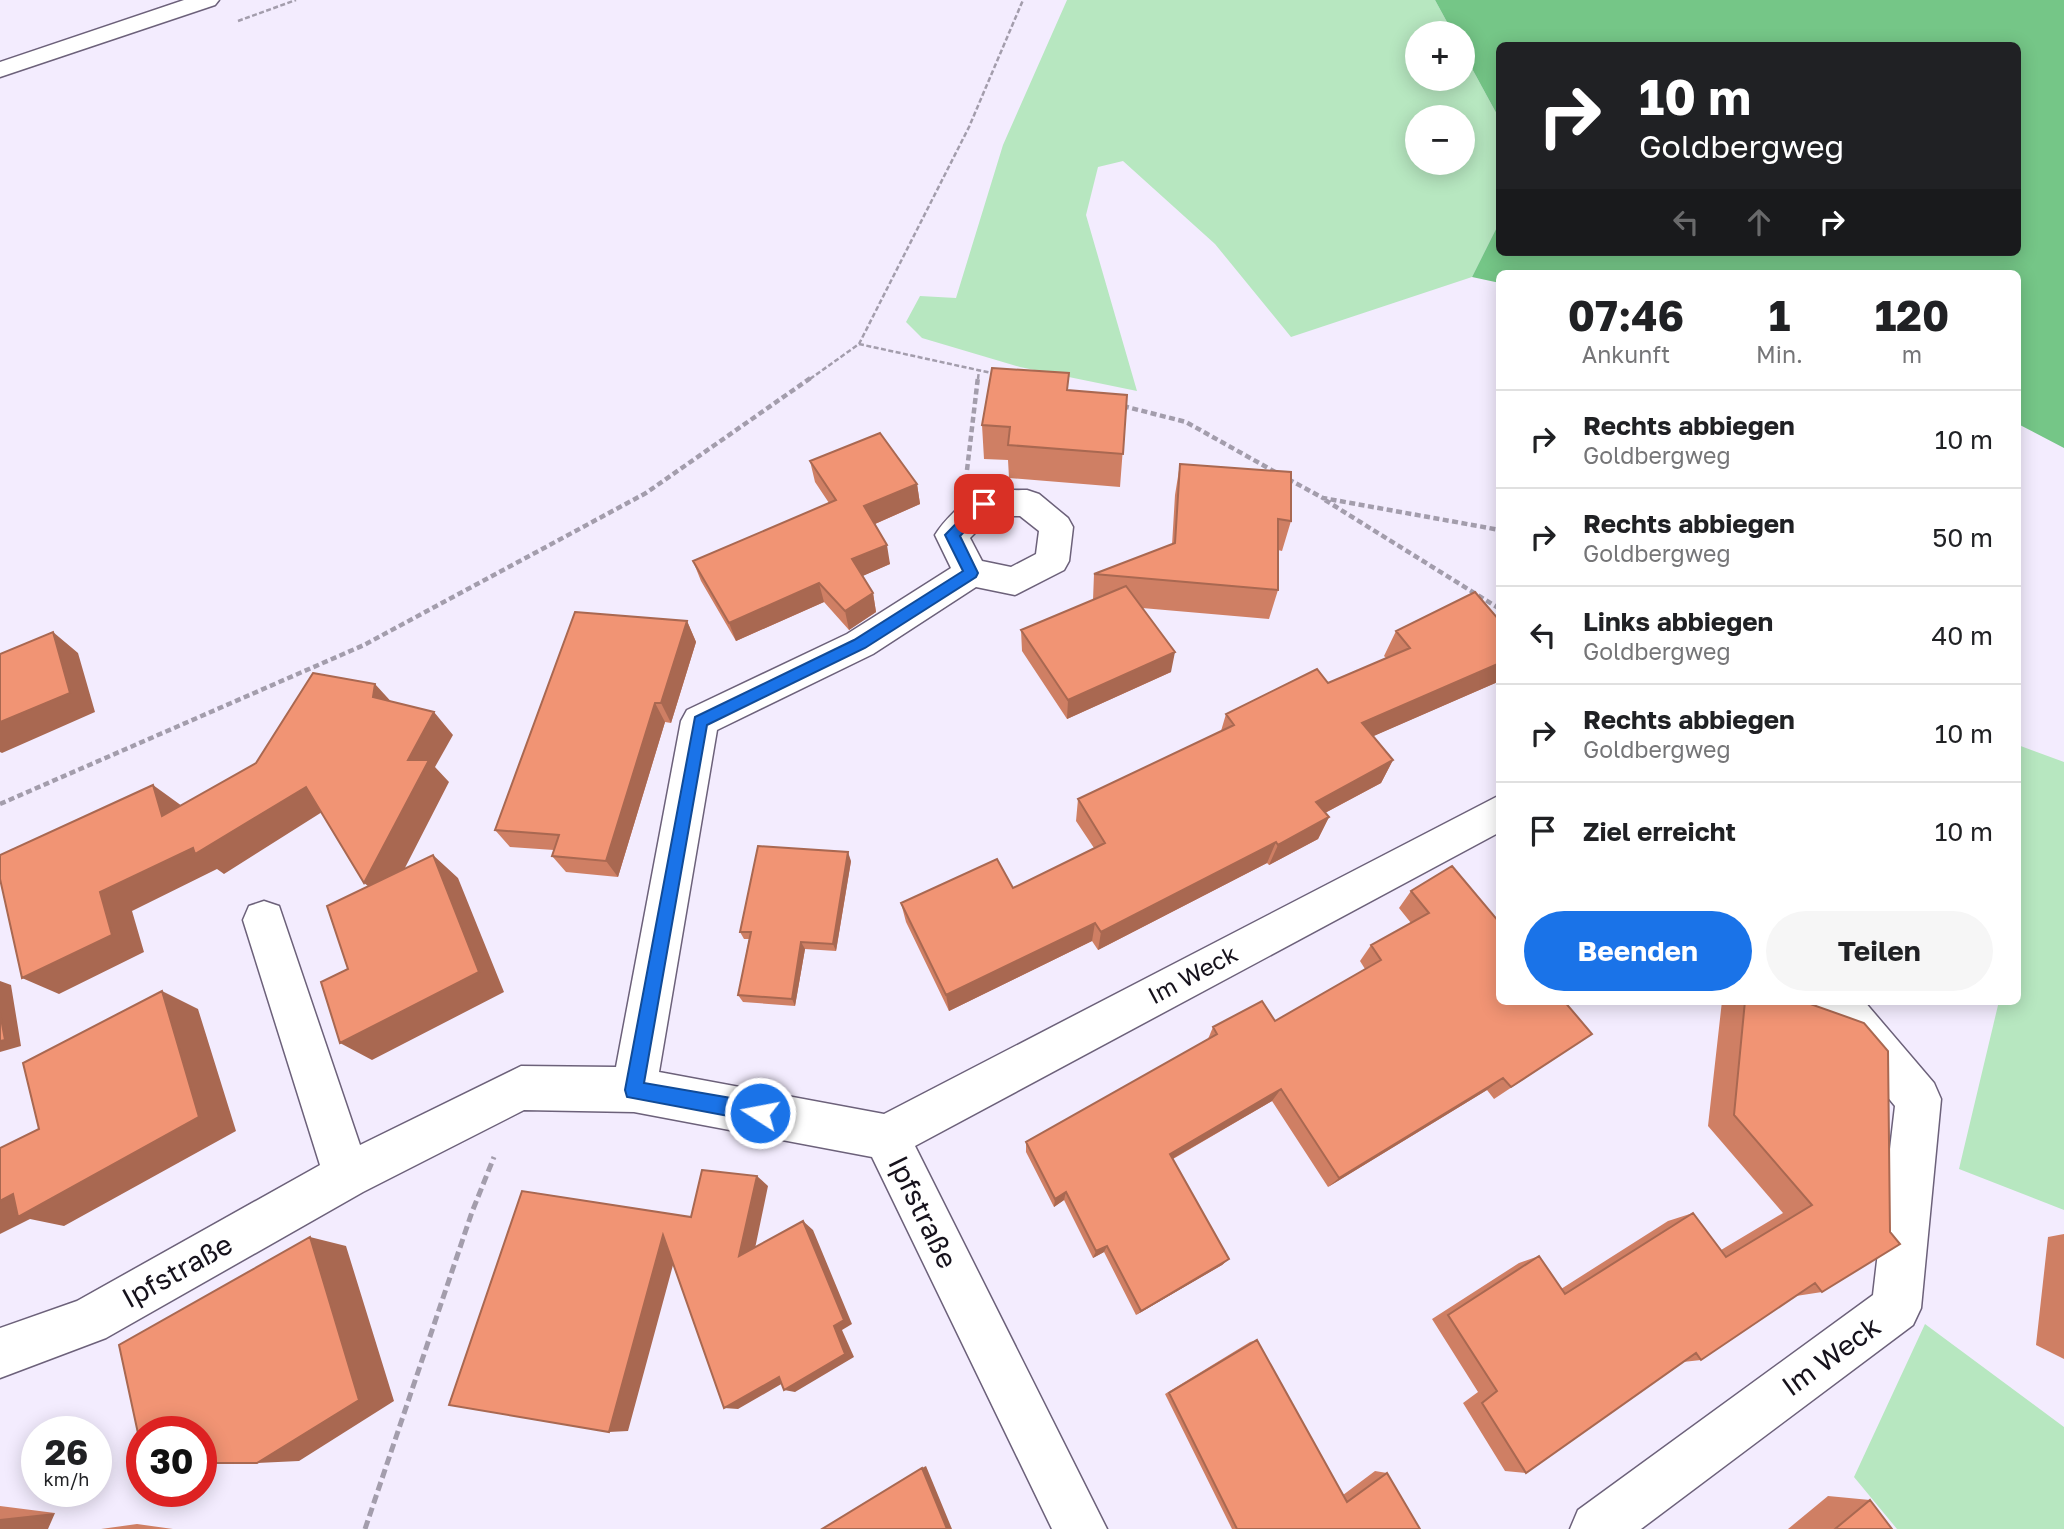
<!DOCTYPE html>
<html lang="de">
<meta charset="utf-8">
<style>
:root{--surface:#fff;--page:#f6f6f6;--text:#202124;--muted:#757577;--line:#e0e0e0;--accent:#1a73e8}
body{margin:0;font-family:"Golos Text",sans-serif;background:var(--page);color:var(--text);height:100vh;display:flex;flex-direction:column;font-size:26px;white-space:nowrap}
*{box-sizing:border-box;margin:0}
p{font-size:23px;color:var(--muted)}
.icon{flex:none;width:38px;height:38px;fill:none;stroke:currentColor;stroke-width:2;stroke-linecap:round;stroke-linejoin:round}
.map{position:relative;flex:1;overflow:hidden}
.side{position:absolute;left:1496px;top:270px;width:525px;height:735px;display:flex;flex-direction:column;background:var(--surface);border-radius:10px;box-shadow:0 4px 18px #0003}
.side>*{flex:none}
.hud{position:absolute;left:1496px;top:42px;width:525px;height:214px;border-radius:10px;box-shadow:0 4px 18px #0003;background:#202124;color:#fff;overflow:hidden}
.fabs{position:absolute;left:1405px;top:21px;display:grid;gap:14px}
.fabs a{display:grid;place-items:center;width:70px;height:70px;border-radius:50%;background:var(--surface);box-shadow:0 4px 18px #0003;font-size:35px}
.speed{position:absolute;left:21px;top:1416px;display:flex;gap:14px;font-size:35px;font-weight:700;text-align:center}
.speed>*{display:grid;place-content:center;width:91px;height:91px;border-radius:50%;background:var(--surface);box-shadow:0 4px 18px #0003;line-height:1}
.speed small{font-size:18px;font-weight:400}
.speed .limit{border:10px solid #d22;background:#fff;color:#111}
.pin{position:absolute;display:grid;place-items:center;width:60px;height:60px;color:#fff;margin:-30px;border-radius:14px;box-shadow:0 4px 10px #0006}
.me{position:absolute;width:77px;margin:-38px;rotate:281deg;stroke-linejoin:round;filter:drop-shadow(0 0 5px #0008)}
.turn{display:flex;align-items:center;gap:24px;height:147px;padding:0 28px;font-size:32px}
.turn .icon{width:91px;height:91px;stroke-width:2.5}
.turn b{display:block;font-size:49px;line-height:60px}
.lanes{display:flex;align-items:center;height:66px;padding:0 28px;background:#0003;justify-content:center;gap:35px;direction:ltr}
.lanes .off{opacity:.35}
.eta{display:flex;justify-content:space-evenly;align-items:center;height:119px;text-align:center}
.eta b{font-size:42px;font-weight:700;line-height:49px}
.action{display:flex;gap:14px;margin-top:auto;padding:14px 28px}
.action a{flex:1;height:80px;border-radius:42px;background:var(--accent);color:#fff;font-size:28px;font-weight:700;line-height:80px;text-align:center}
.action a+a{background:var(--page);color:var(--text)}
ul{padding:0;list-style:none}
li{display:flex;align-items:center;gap:21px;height:98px;padding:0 28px;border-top:2px solid var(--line)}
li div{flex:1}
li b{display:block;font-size:26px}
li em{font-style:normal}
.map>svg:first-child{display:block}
.green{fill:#b7e7c0;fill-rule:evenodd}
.forest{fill:#75c687}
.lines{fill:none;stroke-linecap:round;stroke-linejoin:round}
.minor-casing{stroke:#6c617a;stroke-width:3}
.major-casing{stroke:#6c617a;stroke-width:3}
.path-far2{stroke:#a39dac;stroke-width:2.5;stroke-dasharray:5 2.5;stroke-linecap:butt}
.path-far1{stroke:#a39dac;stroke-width:4.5;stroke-dasharray:6 3.5;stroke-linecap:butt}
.path{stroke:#a39dac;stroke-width:5;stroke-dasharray:9 4.5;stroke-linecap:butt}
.minor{fill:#fff;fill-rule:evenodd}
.major{fill:#fff;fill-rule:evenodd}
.wall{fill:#cf7f64}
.shaded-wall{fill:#a96851}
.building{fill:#f19474;stroke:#a96851;stroke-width:2}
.route{fill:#1a73e8;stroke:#114b97;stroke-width:2}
.labels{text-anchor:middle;stroke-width:7;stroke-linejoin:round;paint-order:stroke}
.street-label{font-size:24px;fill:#16121c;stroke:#fff}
.near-street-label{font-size:28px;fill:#16121c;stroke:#fff}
</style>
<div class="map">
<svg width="2064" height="1529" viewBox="0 0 2064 1529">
<rect width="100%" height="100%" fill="#f3ecfe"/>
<path class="green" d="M1067,0h368l18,33h-35v46h45v-27l37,68v101l-28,56 -181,60 -76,-93 -92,-83 -25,6 -12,48 51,176 -117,-24 -98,-29 -16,-16 14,-26 36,2 47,-153zM1418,117h45v46h-45z
M2018,745l46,17v448l-105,-41 40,-168h19z
M1925,1324l139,103v102h-167l-43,-52z"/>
<path class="forest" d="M1435,0h629v448l-46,-24v-151h-518v10l-28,-6 28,-56v31h518v-206h-518v74l-37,-68v-19h-10z"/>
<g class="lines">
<g class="minor-casing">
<path id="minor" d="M1027,490l12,4 29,24 5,9 -4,34 -5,9 -49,25 -39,-8 -103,67 -156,76 -58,342 225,42 616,-319v37l-585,314 192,383h-55l-180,-372 -238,-45 -110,-2 -161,82 -257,146 -106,40v-50l77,-27 243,-136 -77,-245 6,-14 15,-5 15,5 81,239 161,-79 95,1 65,-346 6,-11 160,-76 104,-66 -16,-33c6,-10 13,-17 21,-25 27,-25 37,-19 71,-20zM992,516h28l19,15 -3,23 -25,13 -29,-6 -12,-23z
M1814,1001h50l70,82 7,16 -20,209 -8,17 -272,204h-71l8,-19 295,-215 22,-189 -74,-90z"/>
</g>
<g class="major-casing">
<path id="major" d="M184,0h35l-4,5 -215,72v-15z"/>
</g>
<path class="path-far2" d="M238,21l58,-21
M859,344l137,30
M810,379l49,-35 110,-217 54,-127
M978,379l1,-9"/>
<path class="path-far1" d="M1123,406l63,16 91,51
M967,470l11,-93
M1288,479l35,19 177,32
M1325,500l175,109
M0,804l364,-159 282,-152 166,-116"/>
<path class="path" d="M365,1529l107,-317 22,-55"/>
<use href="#minor" class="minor"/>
<use href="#major" class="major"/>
</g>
<path class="wall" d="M1068,391l59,4 -7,92 -111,-9 -1,-18 -24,-1 -2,-34z
M810,461l107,23 3,20 -45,20 15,40 -28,12 11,17 3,19 -27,18 -25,-28 -88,39 -35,-60 -8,-20 136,-58 -14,-21z
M1180,464l111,57 -9,30 -4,-1v40l-9,29 -127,-11 29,64 -104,47 -45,-68 -1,-21 72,-30 1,-26 78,-29 3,-50z
M687,621l9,21 -25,81 -6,-1 -47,155 -52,-5 -14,-16 2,-6 -44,-3 -15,-17z
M1396,631l104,50 -127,55 20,24 -12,23 -56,30 4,4 -11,22 -49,26 -2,-2 -169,87 -6,-9 -143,70 -43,-89 -5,-19 112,-15 81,-40 -18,-27 2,-22 143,-68 5,-17 102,-31 58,-25 -2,-2z
M851,861l-15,90 -31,-2 -10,57 -52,-4 -5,-7 11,-56h-5l-4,-7z
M1411,891l181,143 -98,65 -7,-9 -159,97 -56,-86 -99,58 56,100 -7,6 -86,50 -32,-63 -11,6 -29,-58 -10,7 -28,-55v-10l182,-103 5,-12 62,-6 90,-52 -5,-8 11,-16 40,-22 -12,-15z
M1722,1001h80l20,291 -26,4 -95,64 -18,2 -157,111 -21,-2 -42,-68 15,-11 -46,-73 87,-56 20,-7 22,33 107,-68 25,-8 28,37 62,-37 -75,-87z
M2064,1234v125l-28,-14 12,-108z
M1257,1340l86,155 32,-24 12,2 33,56h-188l-67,-135 85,-52z
M1828,1496l42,4 22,29h-104z
M0,1506l55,7 -55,16z
M137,1524l36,5h-72z"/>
<path class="shaded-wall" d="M917,484l3,20 -52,23 -4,-21z
M887,545l3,19 -34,15 -4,-20z
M819,583l5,19 -88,39 -7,-18z
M873,593l3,19 -27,18 -4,-19z
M687,621l9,21 -25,81 -10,-20z
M53,632l25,21 17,59 -93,41 -2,-1v-30z
M1175,652l-4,20 -104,47 1,-19z
M1500,663v18l-149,65 11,-23z
M375,684l21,23 -23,-10z
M655,703l10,19 -47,155 -12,-16z
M434,712l19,23 -18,32 14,15 -61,119 -24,-18 44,-123z
M1393,760l-12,23 -75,40 10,-21z
M153,785l29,21 -20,10z
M306,787l24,20 -106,67 -7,-5 -85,42 12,41 -85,42 -37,-16 78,-86z
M1329,817l-11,22 -49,26 9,-20z
M1276,842l-9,21 -169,87 3,-18z
M848,852l3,9 -15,90 -3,-7z
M433,855l25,23 46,114 -132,68 -32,-17z
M1095,923l-3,18 -143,70 -3,-16z
M801,942l4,7 -10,57 -3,-7z
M0,981l11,4 10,61 -21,6z
M162,991l36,18 38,122 -172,95 -34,-7 -30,15v-33z
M1503,1078l-16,12 -159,97 11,-9z
M1281,1089l-9,12 -107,62 5,-9z
M757,1176l11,10 -16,77 -13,-7z
M1066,1192l-2,8 -10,7 1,-8z
M803,1221l10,9 39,94 -10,6 12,27 -59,35 -11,-2 50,-64z
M663,1235l16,8 -51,188 -19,1z
M310,1237l36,9 48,155 -95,60 -42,2z
M1107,1246l-3,6 -11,6 3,-7z
M1229,1259l-7,6 -86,50 5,-4z
M779,1377l11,2 -52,30 -14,-1z
M163,1424l33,8h-46z
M926,1466l26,63h-5l-25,-61z
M55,1513l-7,16h-48v-10z"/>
<path class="building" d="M992,368l77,5 -2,17 60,5 -4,59 -115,-9 2,-18 -28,-2z
M880,433l37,51 -53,22 23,39 -35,14 21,34 -28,18 -26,-28 -90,40 -36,-62 143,-61 -26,-39z
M1180,464l111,8v49l-13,-2v71l-184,-16 81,-31z
M1126,586l49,66 -107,48 -47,-70z
M1475,592l25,29v42l-138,60 31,37 -77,42 13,15 -51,28 -2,-3 -175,90 -6,-9 -149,72 -45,-92 96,-44 16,29 92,-45 -27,-44 156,-74 -8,-11 91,-45 11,14 82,-35 -14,-17z
M575,612l112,9 -26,82h-6l-49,158 -54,-5 7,-21 -64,-5z
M53,632l17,61 -70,29v-68z
M313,673l62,11 -2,13 61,15 -26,48h21l-65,123 -58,-96 -111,67 -2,-6 -93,44 12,43 -90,43 -22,-99v-24l153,-70 9,31 94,-53z
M758,846l90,6 -15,92 -32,-2 -9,57 -54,-4 13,-63h-11z
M433,855l46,117 -139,71 -19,-61 27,-13 -21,-63z
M1452,866l48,57v78h64l28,33 -81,53 -8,-9 -164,100 -58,-89 -111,65 59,105 -88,52 -34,-65 -11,5 -30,-59 -11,7 -29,-57 191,-108 -4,-7 49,-26 13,20 106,-61 -10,-15 58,-32 -18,-22z
M162,991l37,126 -181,100 -5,-23 -13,7v-53l39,-19 -16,-66z
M1745,1001h57l62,22 24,28 2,181 10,12 -78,48 -7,-9 -114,77 -5,-7 -170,120 -44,-70 15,-12 -49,-76 91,-59 26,38 128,-81 33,44 86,-52 -78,-90z
M0,1013l5,27 -5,1z
M702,1170l55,6 -18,80 64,-35 41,99 -10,6 11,28 -61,36 -5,-13 -55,31 -61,-173 -54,197 -160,-27 73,-214 169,26z
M310,1237l49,163 -102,63h-56v-31h-36l-2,-8 -13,8h-8v5l-3,1 -20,-93z
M1257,1340l90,162 40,-29 33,56h-183l-68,-136z
M922,1468l25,61h-125z
M1870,1500l22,29h-57z"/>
<path class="route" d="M984,498l7,6 -2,3 -29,29 18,37 -2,4 -111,71 -158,77 -63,358 116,20 6,3 3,7 -3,6 -6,3 -133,-25 -2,-7 70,-373 159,-77 109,-69 -18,-36 34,-35z"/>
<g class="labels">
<g class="street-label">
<text transform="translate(1193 975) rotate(-28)" y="8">Im Weck</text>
</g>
<g class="near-street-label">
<text transform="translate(923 1212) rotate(64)" y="10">Ipfstraße</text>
<text transform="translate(177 1271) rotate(-29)" y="10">Ipfstraße</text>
<text transform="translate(1831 1356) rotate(-36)" y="10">Im Weck</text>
</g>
</g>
</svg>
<div class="fabs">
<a>+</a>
<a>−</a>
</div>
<div class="speed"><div>26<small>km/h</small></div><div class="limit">30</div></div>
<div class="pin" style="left:984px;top:504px;background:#d93025"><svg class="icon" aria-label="arrive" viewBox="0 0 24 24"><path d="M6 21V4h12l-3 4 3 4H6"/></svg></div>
<svg class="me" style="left:760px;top:1113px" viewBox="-20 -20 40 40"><circle r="17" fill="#1a73e8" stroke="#fff" stroke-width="3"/><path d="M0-11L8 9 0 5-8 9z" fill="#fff"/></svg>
<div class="hud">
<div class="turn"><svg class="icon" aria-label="right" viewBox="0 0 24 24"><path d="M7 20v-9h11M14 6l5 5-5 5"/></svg><div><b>10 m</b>Goldbergweg</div></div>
<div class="lanes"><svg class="icon off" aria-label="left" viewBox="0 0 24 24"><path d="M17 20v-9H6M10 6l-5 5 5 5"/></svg><svg class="icon off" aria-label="ahead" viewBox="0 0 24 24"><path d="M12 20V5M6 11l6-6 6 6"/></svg><svg class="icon" aria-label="right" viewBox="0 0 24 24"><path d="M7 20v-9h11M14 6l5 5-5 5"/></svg></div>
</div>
<section class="side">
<div class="eta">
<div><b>07:46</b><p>Ankunft</p></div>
<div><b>1</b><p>Min.</p></div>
<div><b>120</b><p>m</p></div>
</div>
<ul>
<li><svg class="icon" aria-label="right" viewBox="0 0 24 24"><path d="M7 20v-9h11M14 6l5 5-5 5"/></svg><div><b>Rechts abbiegen</b><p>Goldbergweg</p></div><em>10 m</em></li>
<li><svg class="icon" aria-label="right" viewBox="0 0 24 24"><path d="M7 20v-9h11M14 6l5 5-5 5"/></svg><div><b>Rechts abbiegen</b><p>Goldbergweg</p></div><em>50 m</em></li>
<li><svg class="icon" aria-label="left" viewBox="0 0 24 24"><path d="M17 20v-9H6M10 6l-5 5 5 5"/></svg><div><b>Links abbiegen</b><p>Goldbergweg</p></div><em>40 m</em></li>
<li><svg class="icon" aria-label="right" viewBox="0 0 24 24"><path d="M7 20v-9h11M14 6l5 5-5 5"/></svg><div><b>Rechts abbiegen</b><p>Goldbergweg</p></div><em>10 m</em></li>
<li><svg class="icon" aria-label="arrive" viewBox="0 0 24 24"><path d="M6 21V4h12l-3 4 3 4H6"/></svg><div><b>Ziel erreicht</b></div><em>10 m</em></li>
</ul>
<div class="action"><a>Beenden</a><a>Teilen</a></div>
</section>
</div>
